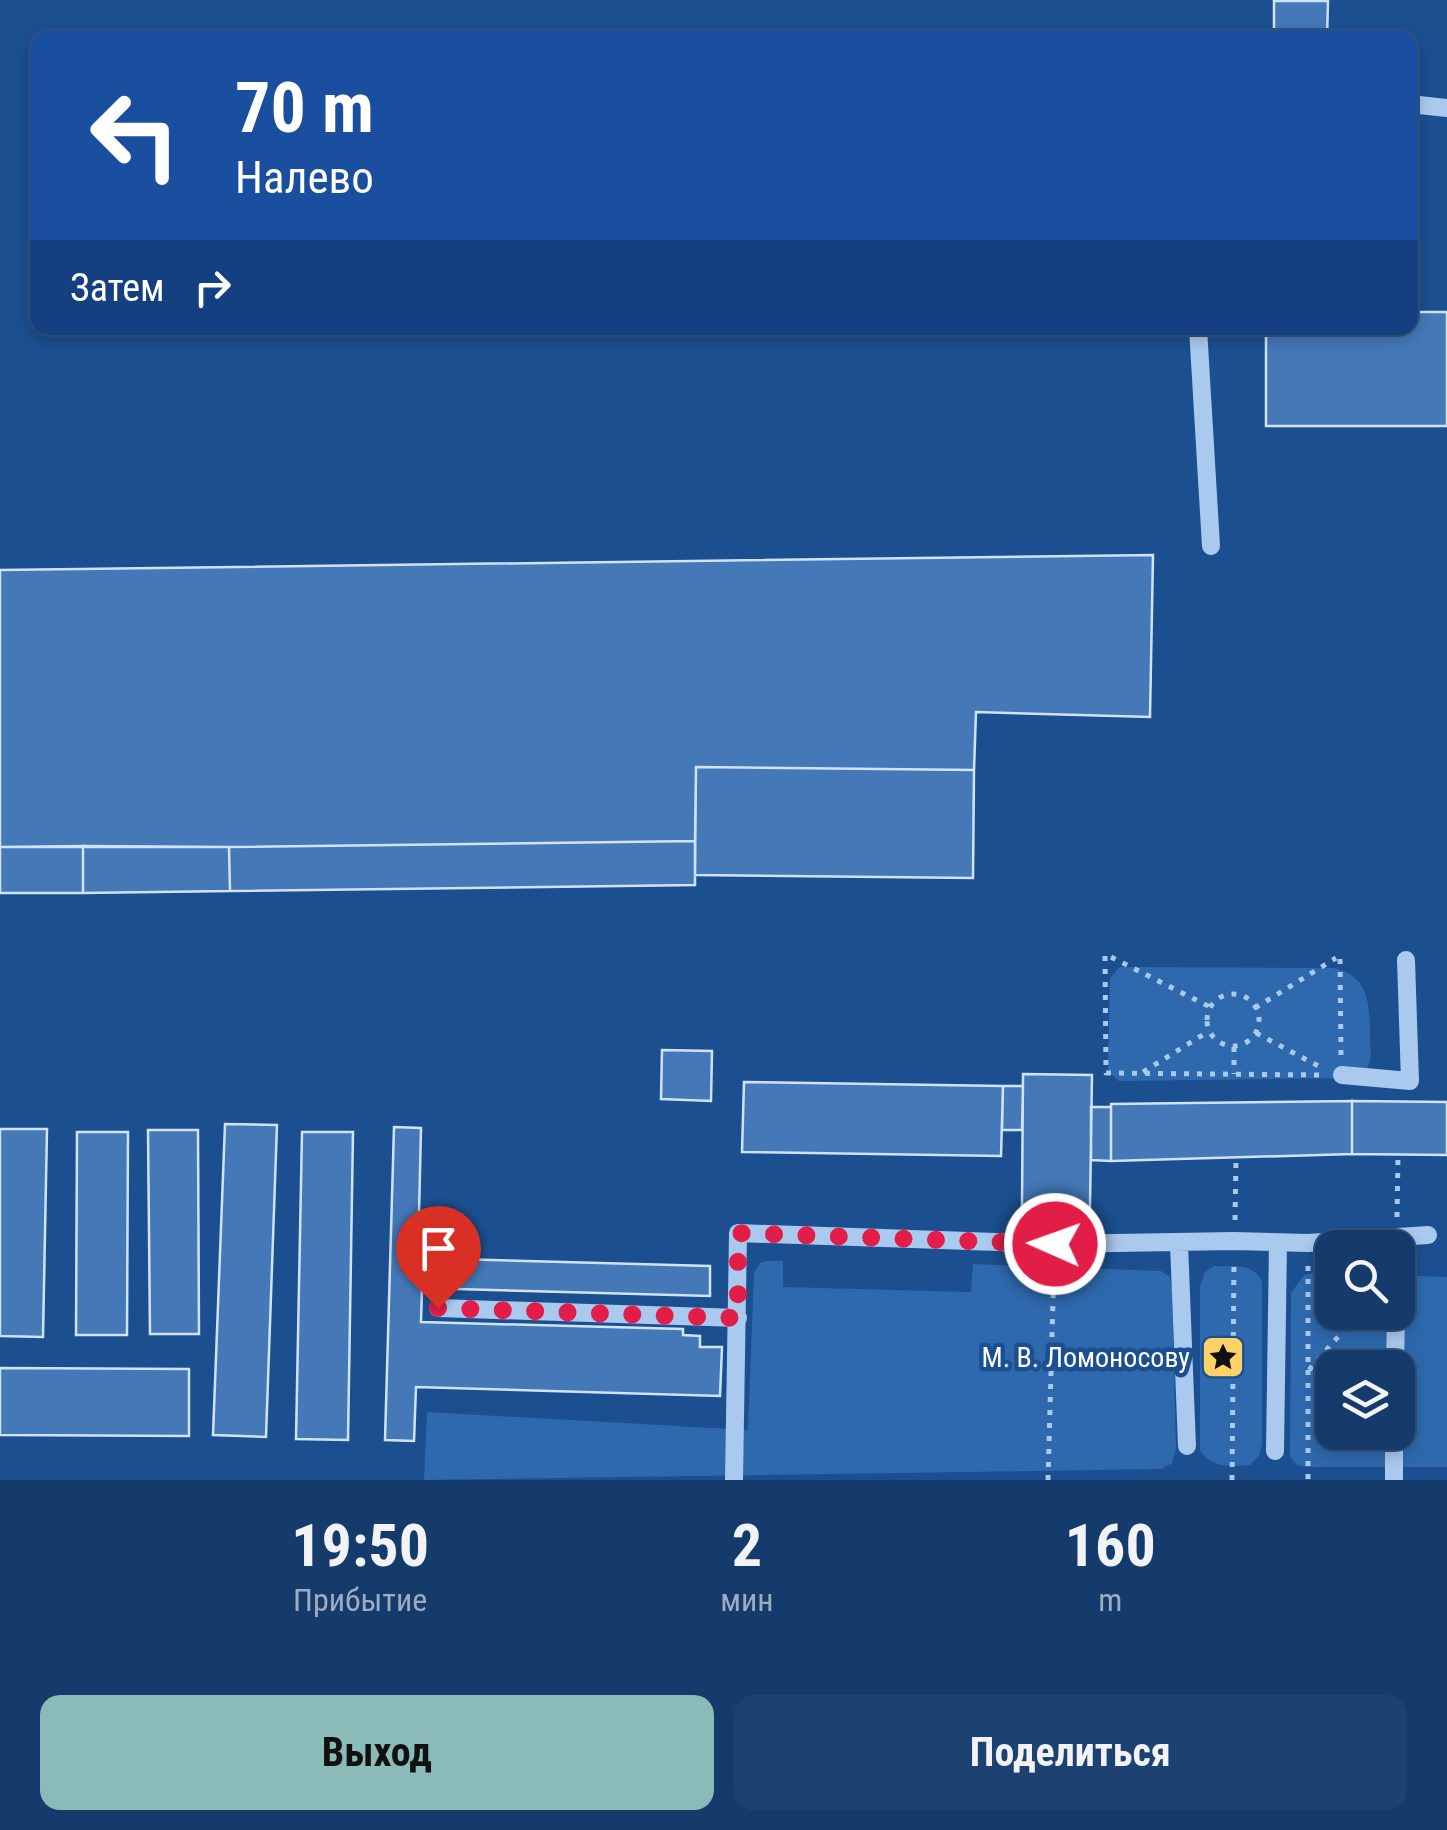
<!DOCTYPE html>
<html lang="ru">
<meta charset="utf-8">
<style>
:root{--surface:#143b6b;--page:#1d4271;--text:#f1f3f6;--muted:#9dadc1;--line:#33557e;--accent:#8bbbb9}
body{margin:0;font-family:"Roboto Condensed",sans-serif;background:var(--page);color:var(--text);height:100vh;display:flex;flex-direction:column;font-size:38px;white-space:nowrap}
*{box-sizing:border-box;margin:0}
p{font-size:32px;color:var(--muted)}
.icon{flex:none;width:55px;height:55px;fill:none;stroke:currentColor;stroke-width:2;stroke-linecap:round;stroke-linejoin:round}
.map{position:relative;height:1480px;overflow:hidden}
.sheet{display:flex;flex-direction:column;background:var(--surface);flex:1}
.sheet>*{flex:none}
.guide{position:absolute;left:30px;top:30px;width:1388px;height:305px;border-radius:20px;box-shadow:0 5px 15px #0003,0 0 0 2px var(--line);background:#1a4fa0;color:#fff;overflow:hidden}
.fabs{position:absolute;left:1315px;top:1230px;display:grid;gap:20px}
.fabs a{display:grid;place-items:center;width:100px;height:100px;border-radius:20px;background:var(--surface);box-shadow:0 5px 15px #0003,0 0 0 2px var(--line);font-size:50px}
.pin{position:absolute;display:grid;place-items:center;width:85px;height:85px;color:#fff;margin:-102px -42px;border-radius:50% 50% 50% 0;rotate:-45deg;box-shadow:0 0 10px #0007}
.pin .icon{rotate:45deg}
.me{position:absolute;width:110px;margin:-55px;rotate:272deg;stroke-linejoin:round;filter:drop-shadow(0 0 8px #0008)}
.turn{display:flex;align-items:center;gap:35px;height:210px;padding:0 40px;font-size:45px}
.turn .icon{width:130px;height:130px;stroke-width:2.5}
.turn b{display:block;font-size:70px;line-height:85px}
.then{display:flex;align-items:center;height:95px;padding:0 40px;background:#0003;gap:20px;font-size:38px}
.eta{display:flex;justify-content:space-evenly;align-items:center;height:170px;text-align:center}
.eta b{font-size:60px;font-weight:700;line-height:70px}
.cta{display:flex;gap:20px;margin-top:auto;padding:20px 40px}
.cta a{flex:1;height:115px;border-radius:20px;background:var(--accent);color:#111;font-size:40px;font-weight:700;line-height:115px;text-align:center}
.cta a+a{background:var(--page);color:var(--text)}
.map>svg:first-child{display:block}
.green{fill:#2e69ad;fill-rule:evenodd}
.building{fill:#4478b7;stroke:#cfe3fa;stroke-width:2.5}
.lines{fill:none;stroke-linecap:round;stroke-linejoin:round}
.path{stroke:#a9c9ee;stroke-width:5;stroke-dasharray:5 8;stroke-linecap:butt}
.minor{stroke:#a9c9ee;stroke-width:18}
.route{stroke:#e11d48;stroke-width:18;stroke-dasharray:0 32.4}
.labels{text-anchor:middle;stroke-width:9;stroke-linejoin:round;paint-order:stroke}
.poi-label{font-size:28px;fill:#fff;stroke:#1b4f8f;text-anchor:end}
</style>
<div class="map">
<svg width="1447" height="1480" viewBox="0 0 1447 1480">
<rect width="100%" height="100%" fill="#1b4f8f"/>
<path class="green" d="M1120,967l213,1c36,7 37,37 37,69 0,9 3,23 -3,31 -5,5 -15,7 -22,10l-226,3 -11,-10 2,-93z
M766,1261h17v26l188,5 2,-28 188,7 9,6 2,13 4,159 -4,14 -10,6 -738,11 3,-68 321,18 6,-158 6,-9z
M1214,1266c18,1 38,-4 48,15v163l-3,12 -9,9c-21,1 -36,4 -50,-14v-165l5,-14z
M1315,1273h17v39h66v-37l49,2v190h-141l-9,-2 -7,-8 1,-164 13,-18zM1332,1368h66v64h-66z"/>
<path class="building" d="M1274,1h54l-1,37h-53z
M1410,312h37v114h-181v-98h144z
M1153,555l-3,162 -174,-5 -2,58 -278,-3 -1,74 -466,6h-229v-277z
M696,767l278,3 -1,108 -278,-3z
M695,841v44l-465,6 -1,-44z
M83,846l146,1 1,44 -147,2z
M83,846v47h-83v-46z
M662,1050l50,1 -1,50 -50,-2z
M1023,1074l69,1 -2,132 -68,-1z
M744,1082l259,4 -2,70 -259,-4z
M1003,1086h20l-1,44h-20z
M1352,1101v53l-241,7v-57z
M1352,1101l95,1v53l-95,-1z
M1091,1107h20v54l-20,-1z
M225,1124l52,1 -11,312 -53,-2z
M394,1127l27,1 -3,130 292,8v30l-288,-8 -1,34 262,7v6l17,1v11h22l-2,49 -304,-9 -2,54 -29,-1z
M0,1129h47l-4,208 -43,-1z
M148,1130h50l1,204h-49z
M77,1132h51l-1,203h-51z
M302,1132h51l-5,308 -52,-1z
M0,1368l189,1v67l-189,-1z"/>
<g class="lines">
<path class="path" d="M1105,956l1,117 214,2
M1111,957l99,50
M1340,959l1,97
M1207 1020a26 26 0 1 1 52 0a26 26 0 1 1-52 0Z
M1255,1008l81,-50
M1256,1033l68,36
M1234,1047v27
M1143,1072l66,-41
M1397,1217l1,-62
M1235,1220l1,-62
M1056,1223v-17
M1308,1266v214
M1309,1370l51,-58
M1048,1480l6,-216
M1232,1480l2,-219"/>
<path class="minor" d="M1410,104l37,4
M1198,328l13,218
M1342,1075l68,6 -4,-121
M1179,1244l8,202
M438,1308l300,10
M1395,1368l1,-56
M1275,1451l3,-208
M734,1480l4,-247 317,11 179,-3 74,2 120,-8
M1394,1480v-48"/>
</g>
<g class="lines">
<path class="route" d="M438,1308l300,10v-85l317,11"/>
</g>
<defs>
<g id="sight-square" transform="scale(2.25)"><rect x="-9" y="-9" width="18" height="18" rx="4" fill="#ffd166" stroke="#1b4f8f"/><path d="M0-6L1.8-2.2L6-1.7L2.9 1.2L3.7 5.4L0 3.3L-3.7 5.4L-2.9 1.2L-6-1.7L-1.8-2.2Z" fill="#111"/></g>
</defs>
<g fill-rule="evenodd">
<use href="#sight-square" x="1223" y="1357"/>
</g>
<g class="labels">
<g class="poi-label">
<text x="1190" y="1367">М. В. Ломоносову</text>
</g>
</g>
</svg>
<div class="fabs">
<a><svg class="icon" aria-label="search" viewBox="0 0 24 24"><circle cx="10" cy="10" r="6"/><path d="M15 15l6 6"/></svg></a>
<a><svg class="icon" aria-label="layers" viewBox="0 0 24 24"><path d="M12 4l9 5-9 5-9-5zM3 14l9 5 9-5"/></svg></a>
</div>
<div class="pin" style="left:438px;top:1308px;background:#d93025"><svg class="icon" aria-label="arrive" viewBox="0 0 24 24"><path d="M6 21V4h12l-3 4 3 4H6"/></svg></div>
<svg class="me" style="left:1055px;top:1244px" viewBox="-20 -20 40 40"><circle r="17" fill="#e11d48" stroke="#fff" stroke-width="3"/><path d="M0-11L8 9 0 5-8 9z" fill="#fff"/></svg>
<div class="guide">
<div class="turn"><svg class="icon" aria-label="left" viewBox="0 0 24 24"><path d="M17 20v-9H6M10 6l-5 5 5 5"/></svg><div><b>70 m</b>Налево</div></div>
<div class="then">Затем<svg class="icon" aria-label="right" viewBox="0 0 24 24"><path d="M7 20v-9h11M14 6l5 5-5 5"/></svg></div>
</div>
</div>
<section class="sheet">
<div class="eta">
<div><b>19:50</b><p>Прибытие</p></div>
<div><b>2</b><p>мин</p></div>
<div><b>160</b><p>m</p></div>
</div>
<div class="cta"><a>Выход</a><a>Поделиться</a></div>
</section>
